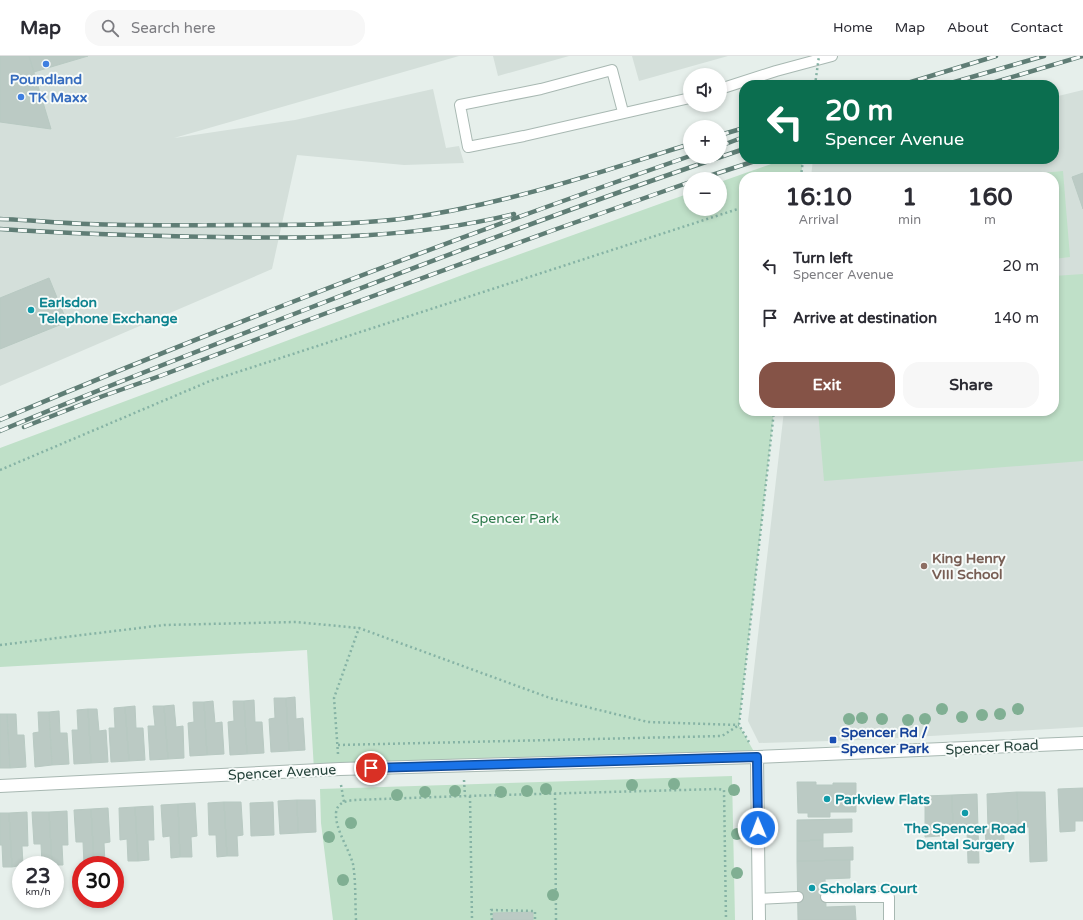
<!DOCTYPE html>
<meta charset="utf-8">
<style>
:root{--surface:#fff;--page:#f7f7f7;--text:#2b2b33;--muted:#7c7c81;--line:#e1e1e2;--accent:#855347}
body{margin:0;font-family:"Varela Round",sans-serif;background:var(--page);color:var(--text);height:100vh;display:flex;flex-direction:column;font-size:15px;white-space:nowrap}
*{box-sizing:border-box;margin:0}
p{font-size:13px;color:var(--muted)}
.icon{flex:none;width:22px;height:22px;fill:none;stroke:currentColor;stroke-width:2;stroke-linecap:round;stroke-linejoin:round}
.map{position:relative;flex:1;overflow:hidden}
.sheet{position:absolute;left:739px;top:116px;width:320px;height:244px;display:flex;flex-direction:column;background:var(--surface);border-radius:16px;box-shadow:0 2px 6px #0003}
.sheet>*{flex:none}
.hud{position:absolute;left:739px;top:24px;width:320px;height:84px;border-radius:16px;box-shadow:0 2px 6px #0003;background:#0b6e4f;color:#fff;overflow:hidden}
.buttons{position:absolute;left:683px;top:12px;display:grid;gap:8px}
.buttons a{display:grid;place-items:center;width:44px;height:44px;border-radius:50%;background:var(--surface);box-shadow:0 2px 6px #0003;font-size:20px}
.speed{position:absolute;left:12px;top:800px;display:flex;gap:8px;font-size:20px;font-weight:700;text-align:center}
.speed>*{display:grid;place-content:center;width:52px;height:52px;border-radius:50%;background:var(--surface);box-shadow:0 2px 6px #0003;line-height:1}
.speed small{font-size:10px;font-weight:400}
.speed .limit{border:6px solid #d22;background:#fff;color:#111}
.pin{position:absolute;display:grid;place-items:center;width:34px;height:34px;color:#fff;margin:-17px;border:2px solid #fff;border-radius:50%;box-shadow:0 1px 4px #0007}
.me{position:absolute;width:44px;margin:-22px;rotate:359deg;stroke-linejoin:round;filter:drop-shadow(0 0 3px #0008)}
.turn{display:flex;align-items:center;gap:14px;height:84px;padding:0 20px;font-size:18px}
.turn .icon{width:52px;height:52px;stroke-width:2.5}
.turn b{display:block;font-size:28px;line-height:34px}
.eta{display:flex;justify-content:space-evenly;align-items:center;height:68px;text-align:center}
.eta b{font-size:24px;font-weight:800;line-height:28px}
.action{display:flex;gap:8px;margin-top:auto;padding:8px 20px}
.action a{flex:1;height:46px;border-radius:16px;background:var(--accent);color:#fff;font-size:16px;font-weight:800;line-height:46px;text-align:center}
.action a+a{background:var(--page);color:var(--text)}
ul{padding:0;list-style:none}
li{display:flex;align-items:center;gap:12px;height:52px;padding:0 20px}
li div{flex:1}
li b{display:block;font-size:15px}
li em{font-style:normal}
header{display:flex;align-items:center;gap:24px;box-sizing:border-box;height:56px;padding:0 20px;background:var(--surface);border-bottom:1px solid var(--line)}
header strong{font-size:19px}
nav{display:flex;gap:22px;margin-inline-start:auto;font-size:14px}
.search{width:280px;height:36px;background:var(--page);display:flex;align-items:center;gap:10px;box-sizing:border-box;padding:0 14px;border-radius:16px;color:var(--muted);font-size:15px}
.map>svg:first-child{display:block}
.built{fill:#d4dfda}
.green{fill:#bfe0c8}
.building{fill:#bbcac4;stroke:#b8c9c2}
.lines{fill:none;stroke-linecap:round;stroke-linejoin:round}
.lane-casing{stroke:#a8b8b2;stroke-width:12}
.street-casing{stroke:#a8b8b2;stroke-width:14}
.path{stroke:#86b3a5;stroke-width:2.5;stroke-dasharray:2 3;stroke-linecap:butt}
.lane{stroke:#fff;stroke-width:10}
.street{stroke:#fff;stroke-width:12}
.rail-casing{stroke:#5f7d75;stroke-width:4.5}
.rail{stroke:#f7fbf9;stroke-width:3;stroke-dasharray:9;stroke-linecap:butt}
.path-bridge{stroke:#86b3a5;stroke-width:2.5;stroke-dasharray:2 3;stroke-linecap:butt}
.tree{fill:#80af93}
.route-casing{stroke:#114b97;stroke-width:10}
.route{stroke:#1a73e8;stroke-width:7}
.shop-dot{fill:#3f7fe0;stroke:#f7fbf9;stroke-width:1.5}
.culture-dot{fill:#0f9aa8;stroke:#f7fbf9;stroke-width:1.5}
.education-dot{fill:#8d6e63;stroke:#f7fbf9;stroke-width:1.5}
.transit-dot{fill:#1a4fb4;stroke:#f7fbf9;stroke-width:1.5}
.labels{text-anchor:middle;stroke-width:4;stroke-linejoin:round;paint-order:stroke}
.shop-label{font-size:14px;font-weight:bold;fill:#366cbe;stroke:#f7fbf9}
.culture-label{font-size:14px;font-weight:bold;fill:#0d838f;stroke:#f7fbf9;text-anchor:start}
.park-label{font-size:14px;fill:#2d7a4b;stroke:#f7fbf9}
.education-label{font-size:14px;font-weight:bold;fill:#785e54;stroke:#f7fbf9;text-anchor:start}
.transit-label{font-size:14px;font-weight:bold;fill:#164399;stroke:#f7fbf9;text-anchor:start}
.street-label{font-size:14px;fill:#24423a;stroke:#f7fbf9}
</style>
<header>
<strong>Map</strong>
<div class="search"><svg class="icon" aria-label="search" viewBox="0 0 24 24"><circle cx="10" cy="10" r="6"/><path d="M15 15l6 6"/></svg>Search here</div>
<nav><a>Home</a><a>Map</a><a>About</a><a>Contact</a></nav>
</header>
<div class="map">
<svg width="1083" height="864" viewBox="0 0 1083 864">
<rect width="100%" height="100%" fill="#e6efeb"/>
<path class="built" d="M0,0h459l-285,82 121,-18 138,-31 13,59 13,-2 5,17 -60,2 -107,-10 -25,114 -272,117z
M493,0h76l-71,20z
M632,0h96l-89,25z
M1083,34v637l-219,13 -105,3 -11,-22 36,-310h270v-234h-243l2,-18h241v-62z"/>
<path class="green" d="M785,103h18l-2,18h-57v234h30l-35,314 18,32 -443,13 -7,-120 -307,17v-219l473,-177 217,-78v16h30v-27z
M1063,115l7,86 -16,2v-82h-33l-1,-2z
M1083,218v187l-259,20 -6,-70h236v-135z
M732,720l3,144h-402l-12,-97 -1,-34z"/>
<path class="building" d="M0,0h29l22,73 -51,-7z
M29,0h59l-54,16z
M1083,117v36l-11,-32z
M49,222l18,44 -67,27v-51z
M295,641l1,22 7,-1 2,32 -16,1 -3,-53z
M274,642h12l3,53 -18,1 -2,-33 6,-1z
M254,644l1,22h7l2,31 -17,1 -3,-53z
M213,645l2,22 7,-1 2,32 -17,1 -3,-53z
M233,645h11l3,53 -17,1 -2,-33 6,-1z
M193,646h11l3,53 -17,1 -2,-33 6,-1z
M174,649l2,22 7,-1 1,32 -16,1 -4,-53z
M135,650l1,22h7l2,32 -16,1 -4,-54z
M153,650h11l4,53 -18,1 -2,-34h7z
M125,651l4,54 -18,1 -2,-34h6l-1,-20z
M88,653h9l2,22 7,-1 2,32 -17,1z
M88,653l3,54 -17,1 -2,-34h6l-1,-20z
M59,655l1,22h7l2,31 -17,1 -3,-53z
M38,656h11l3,53 -17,2 -2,-34 6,-1z
M0,658h7l3,54h-10z
M7,658h9l1,21h7l2,32 -16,1z
M797,726h19v3h17v-2h23v29h-26v5h-22v-4h-10z
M1083,732v33h-8v10l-15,1 -2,-43z
M1017,736l1,35 -14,1v15h-18l-1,-16 3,1 -1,-34z
M1017,736h28l2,69 -17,1 -1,-35h-11z
M977,738l2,69h-11l-1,-33 -14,1 -1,-36z
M952,739l1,36h-13v5l-15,1v-41z
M297,744l1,33 -18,1 -2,-33z
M297,744h18l1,32 -18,1z
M224,746l3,54 -10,1 -1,-22h-7l-1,-32z
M224,746h17l2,33 -6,1 1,20h-11z
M273,746l1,33 -23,1 -1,-33z
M195,747l2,33 -6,1 1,20h-12l-2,-53z
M178,748l2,53 -9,1 -1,-22 -7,1 -2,-32z
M153,750l1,34h-6l1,20 -11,1 -3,-54z
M135,751l3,54h-10l-1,-22 -7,1 -1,-32z
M108,752l2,34 -6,1 1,20h-11l-3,-54z
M91,753l3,54 -10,1 -1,-22h-7l-2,-32z
M67,755l1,34h-6l1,20h-11l-3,-53z
M27,756l1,34h-6l1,19 -11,2 -3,-54z
M32,756h17l3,53h-10l-1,-21h-7z
M0,757h9l3,54h-9l-1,-22h-2z
M852,763v13l-29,1v7l-26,1v-21z
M823,784v8l30,-1v13l-56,1v-20z
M850,804v18l-25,1 1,28 29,-1 1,14h-58l-1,-59z
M533,856v8h-40v-7z"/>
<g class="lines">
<g class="lane-casing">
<path id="lane" d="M720,33l56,-18 56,-15
M623,56l-11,-42 -71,19 -81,16 8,42 56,-11 166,-38
M826,841h63v23
M759,843l39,-2"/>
</g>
<g class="street-casing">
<path id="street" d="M757,701l2,163
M0,730l340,-17 417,-12 326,-14"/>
</g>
<path class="path" d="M801,121l2,-18
M0,414l210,-89 534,-174
M0,589l164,-20 132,-3 63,6 191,70 98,24 91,3
M749,686l-10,-17 35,-314
M338,689l384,-9 17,-11
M338,698l-4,-56 25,-70
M464,724l1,16
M341,729l3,17
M555,737l1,127
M470,740l2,124
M356,864c-1,-18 0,-38 -3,-56 -4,-15 -18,-35 -17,-51 1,-10 9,-12 18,-13l111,-4 253,-7 6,1 2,130
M492,864l-1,-10 44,1v9"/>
<use href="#lane" class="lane"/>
<use href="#street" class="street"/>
<g class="rail-casing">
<path id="rail" d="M901,29l95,-29
M944,29l100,-29
M985,29l98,-29
M720,79l24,-7
M720,90l24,-9
M700,123l61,-20
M0,163c29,1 59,4 88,5 51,2 103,1 155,1 52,0 105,0 158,-6 99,-13 194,-45 289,-75
M0,173c72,5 145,7 217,8 100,2 200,1 297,-23
M0,364c227,-96 458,-183 690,-264
M24,371l79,-31 57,-20 164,-62 227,-83 139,-49
M0,375c97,-41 195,-79 294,-117 149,-58 298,-114 450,-165"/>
</g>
<use href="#rail" class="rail"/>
<path class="path-bridge" d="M815,29l4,-29"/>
</g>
<g class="tree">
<circle cx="942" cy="653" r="6"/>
<circle cx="1018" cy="653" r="6"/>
<circle cx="1000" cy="658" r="6"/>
<circle cx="982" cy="659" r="6"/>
<circle cx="962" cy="661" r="6"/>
<circle cx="862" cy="662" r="6"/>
<circle cx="849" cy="663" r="6"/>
<circle cx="882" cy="663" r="6"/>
<circle cx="925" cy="663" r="6"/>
<circle cx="908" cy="664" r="6"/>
<circle cx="674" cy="728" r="6"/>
<circle cx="632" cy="729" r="6"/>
<circle cx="546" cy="733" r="6"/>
<circle cx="734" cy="734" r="6"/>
<circle cx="455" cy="735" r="6"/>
<circle cx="527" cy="735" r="6"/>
<circle cx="425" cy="736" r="6"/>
<circle cx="501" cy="736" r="6"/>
<circle cx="397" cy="739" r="6"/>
<circle cx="351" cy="767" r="6"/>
<circle cx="737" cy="778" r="6"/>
<circle cx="329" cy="781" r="6"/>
<circle cx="737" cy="817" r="6"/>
<circle cx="343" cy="824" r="6"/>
<circle cx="553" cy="839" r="6"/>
</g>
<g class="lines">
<g class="route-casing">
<path id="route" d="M371,712l386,-11 1,71"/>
</g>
<use href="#route" class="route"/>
</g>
<g class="shop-dot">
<circle cx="46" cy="8" r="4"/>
<circle cx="21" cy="41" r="4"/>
</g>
<g class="culture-dot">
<circle cx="31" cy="254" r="4"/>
<circle cx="827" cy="743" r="4"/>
<circle cx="965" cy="757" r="4"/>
<circle cx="812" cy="832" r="4"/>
</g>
<circle class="education-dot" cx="924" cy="510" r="4"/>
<rect class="transit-dot" x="829" y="680" width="8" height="8" rx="2"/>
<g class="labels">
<g class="shop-label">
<text x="46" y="28">Poundland</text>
<text x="29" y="46" text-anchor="start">TK Maxx</text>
</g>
<g class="culture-label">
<text x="39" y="251">Earlsdon<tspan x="39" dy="16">Telephone Exchange</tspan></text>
<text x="835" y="748">Parkview Flats</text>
<text x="965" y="777" text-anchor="middle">The Spencer Road<tspan x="965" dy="16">Dental Surgery</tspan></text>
<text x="820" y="837">Scholars Court</text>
</g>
<g class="park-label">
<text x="515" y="467">Spencer Park</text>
</g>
<g class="education-label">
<text x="932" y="507">King Henry<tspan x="932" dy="16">VIII School</tspan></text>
</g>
<g class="transit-label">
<text x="841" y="681">Spencer Rd /<tspan x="841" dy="16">Spencer Park</tspan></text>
</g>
<g class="street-label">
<text transform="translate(992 691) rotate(-3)" y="5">Spencer Road</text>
<text transform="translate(282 716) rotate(-3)" y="5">Spencer Avenue</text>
</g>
</g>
</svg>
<div class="buttons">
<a><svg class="icon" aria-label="sound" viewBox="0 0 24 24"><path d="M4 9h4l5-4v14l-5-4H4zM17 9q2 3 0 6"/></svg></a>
<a>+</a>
<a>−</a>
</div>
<div class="speed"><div>23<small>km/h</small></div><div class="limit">30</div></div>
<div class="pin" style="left:371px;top:712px;background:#d93025"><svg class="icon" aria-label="arrive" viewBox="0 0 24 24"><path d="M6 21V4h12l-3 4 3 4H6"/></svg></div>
<svg class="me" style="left:758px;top:772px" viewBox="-20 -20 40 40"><circle r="17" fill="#1a73e8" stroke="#fff" stroke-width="3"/><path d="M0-11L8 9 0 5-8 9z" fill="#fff"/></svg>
<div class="hud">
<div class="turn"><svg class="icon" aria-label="left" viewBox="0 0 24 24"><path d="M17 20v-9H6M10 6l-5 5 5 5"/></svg><div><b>20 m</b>Spencer Avenue</div></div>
</div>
<section class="sheet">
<div class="eta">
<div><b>16:10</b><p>Arrival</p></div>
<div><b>1</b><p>min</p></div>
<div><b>160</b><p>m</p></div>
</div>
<ul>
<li><svg class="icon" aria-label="left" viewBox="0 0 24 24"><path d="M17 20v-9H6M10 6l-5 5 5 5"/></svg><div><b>Turn left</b><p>Spencer Avenue</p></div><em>20 m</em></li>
<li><svg class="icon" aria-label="arrive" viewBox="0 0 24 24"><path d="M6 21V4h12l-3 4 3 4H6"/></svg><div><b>Arrive at destination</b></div><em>140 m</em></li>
</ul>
<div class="action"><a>Exit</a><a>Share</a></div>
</section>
</div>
